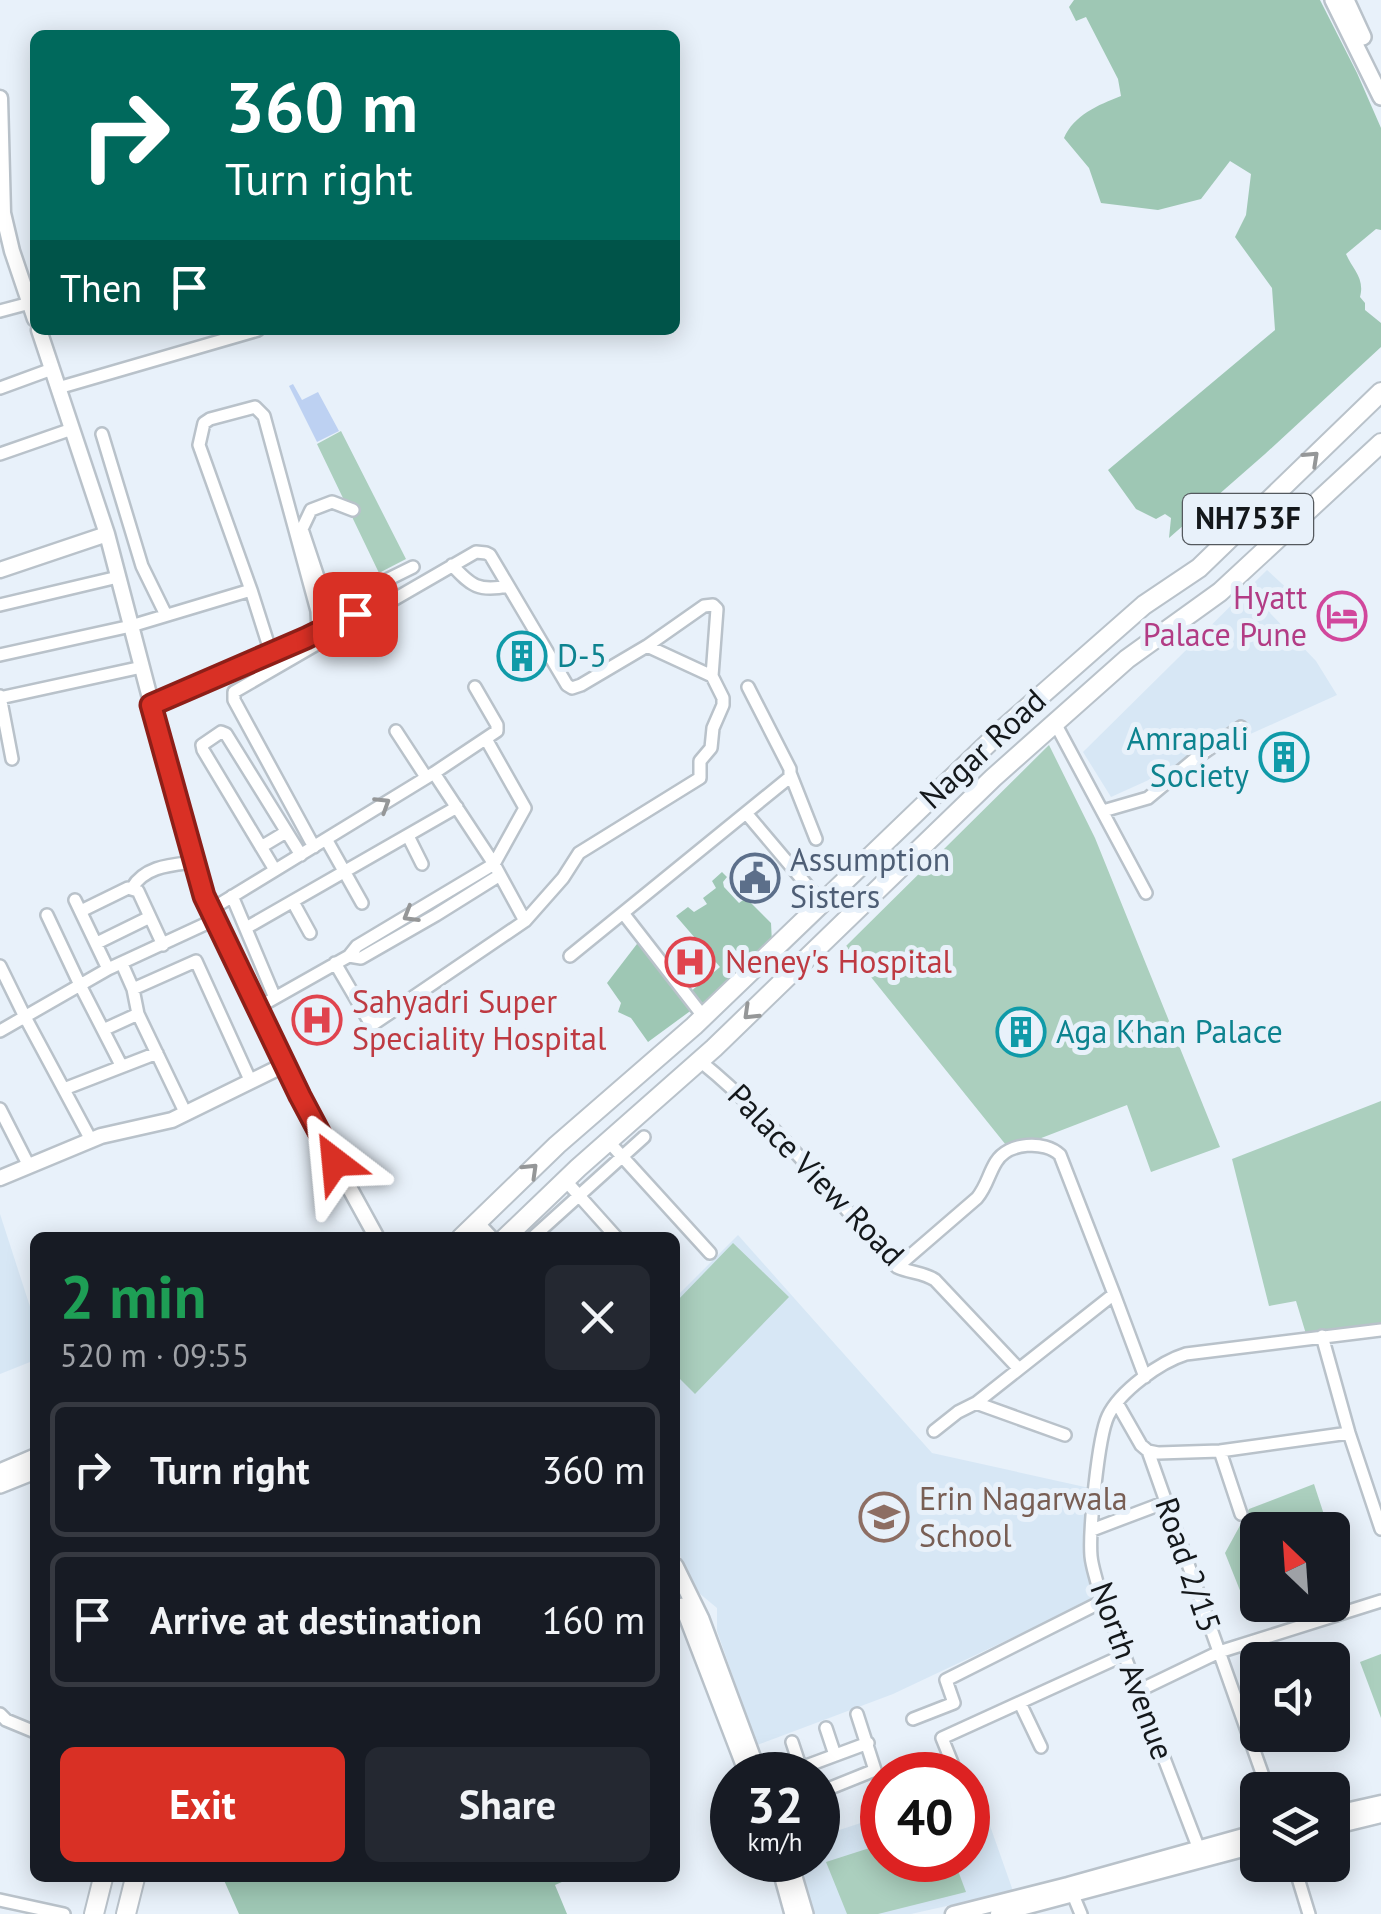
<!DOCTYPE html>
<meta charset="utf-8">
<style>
:root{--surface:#171b24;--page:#242831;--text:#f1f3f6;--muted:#9ea1a6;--line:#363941;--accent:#d93025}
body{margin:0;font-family:"PT Sans",sans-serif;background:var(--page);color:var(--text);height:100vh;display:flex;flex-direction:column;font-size:38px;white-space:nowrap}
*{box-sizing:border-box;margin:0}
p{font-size:32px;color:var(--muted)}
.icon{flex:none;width:55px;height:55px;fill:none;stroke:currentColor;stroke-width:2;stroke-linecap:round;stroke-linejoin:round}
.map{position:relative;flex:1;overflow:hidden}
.sheet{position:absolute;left:30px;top:1232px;width:650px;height:650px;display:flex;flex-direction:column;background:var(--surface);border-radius:15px;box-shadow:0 5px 25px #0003}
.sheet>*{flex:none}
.top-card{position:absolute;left:30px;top:30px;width:650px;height:305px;border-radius:15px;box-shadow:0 5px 25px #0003;background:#00695c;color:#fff;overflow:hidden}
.needle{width:65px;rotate:335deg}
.buttons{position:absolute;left:1240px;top:1512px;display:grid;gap:20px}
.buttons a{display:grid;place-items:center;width:110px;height:110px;border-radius:15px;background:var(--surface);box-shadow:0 5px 25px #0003;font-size:50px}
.speed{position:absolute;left:710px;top:1752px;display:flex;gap:20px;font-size:50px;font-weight:700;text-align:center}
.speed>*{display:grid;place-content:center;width:130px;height:130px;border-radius:50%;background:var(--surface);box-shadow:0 5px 25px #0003;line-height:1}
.speed small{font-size:25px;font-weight:400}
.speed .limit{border:15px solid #d22;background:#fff;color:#111}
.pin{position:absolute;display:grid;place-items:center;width:85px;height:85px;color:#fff;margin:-42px;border-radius:20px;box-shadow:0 5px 15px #0006}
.me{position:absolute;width:110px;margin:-55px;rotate:331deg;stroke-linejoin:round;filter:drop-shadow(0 0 8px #0008)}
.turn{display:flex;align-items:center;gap:35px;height:210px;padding:0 30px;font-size:45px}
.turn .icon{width:130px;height:130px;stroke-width:2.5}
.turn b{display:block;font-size:70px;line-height:85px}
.then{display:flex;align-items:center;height:95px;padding:0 30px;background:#0003;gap:20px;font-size:38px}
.round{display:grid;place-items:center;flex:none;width:105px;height:105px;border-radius:15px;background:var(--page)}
.overview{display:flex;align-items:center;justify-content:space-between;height:170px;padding:0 30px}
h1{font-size:60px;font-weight:600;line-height:75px;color:#1e9e55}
.action{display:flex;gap:20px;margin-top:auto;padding:20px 30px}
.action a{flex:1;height:115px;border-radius:15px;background:var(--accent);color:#fff;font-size:40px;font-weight:600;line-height:115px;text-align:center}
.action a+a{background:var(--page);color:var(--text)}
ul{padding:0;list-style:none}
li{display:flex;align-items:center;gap:30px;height:135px;margin:0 20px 15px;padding:0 10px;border:5px solid var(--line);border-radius:15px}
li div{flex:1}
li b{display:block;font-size:38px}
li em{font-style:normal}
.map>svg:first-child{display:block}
.built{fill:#d7e7f5}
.green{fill:#abcfbe}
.forest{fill:#9ec7b4}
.water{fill:#bdd1f2}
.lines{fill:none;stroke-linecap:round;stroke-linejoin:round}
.minor-casing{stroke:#b9c2ca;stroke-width:16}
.tertiary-casing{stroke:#b9c2ca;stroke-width:19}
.secondary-casing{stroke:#b9c2ca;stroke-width:20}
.trunk-casing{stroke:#b9c2ca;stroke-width:22}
.minor{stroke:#fff;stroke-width:11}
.tertiary{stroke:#fff;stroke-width:14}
.secondary{stroke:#fff;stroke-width:15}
.trunk{stroke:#fff;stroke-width:18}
.oneway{stroke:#959798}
.route-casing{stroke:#8d1f18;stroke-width:25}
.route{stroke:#d93025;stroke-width:18}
.labels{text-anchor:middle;stroke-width:10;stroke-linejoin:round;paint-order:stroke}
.shield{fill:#e8f1fa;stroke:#54595e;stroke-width:2.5}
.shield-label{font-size:30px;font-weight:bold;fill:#14181b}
.hotel-label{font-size:32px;fill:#b23c85;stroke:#e8f1fa;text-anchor:end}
.culture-label{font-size:32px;fill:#0d838f;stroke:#e8f1fa;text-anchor:start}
.street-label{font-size:32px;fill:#14181b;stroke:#e8f1fa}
.service-label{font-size:32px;fill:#4e5e75;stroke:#e8f1fa;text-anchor:start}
.health-label{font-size:32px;fill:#be3a42;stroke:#e8f1fa;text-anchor:start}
.education-label{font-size:32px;fill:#785e54;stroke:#e8f1fa;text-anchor:start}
</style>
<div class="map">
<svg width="1381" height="1914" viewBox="0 0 1381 1914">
<rect width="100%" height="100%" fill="#e8f1fa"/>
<path class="built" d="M1267,570l25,23 -22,20 46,48 21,34 -226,102 -28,-45z
M0,1214l35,108v38l-35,14z
M738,1235l194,218 162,36 -2,111 -199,94 -136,51 -40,-114v-23l-18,-15 -24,-47v-248z
M976,1786l37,105 -102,23h-101l-19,-54h27v-23l64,-21v44h86v-71z"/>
<path class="green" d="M341,431l65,128 -27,14 -62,-129z
M1049,745l46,93 125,309 -69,25 -24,-67 -117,45 -164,-204z
M1381,1101v223l-75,10 -10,-33 -27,5 -37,-147z
M733,1243l56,54 -94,97 -20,-20v-71z
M1314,1484l15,46h-71l-1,57 -16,6 -16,-40 24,-44z
M1381,1654v64l-21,-56z
M882,1844v16h72l12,32 -88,22h-31l-21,-52z"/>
<path class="forest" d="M1074,0h246l37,73 24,55v102l-5,-1 -30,25c7,16 19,24 14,43l5,6v7l16,13v24l-116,107 -96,84 2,-20 -6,-4 -9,5 -20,-10 -28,-39 167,-140 -3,-42 -37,-51 11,-22 5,-41 -21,-13 -29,38 -43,11 -57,-7 -12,-35 -25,-30c10,-23 34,-33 57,-42l-3,-17 -32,-62 -10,4 -7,-14z
M722,872l5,5 -4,5 1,5 15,16 7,-5 25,25 1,20 -73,63 -9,-14 30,-25 -44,-51 12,-9 6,5 13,-8 -4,-6 13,-10 -4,-7z
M640,940l53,69 -45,33 -17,-24 -13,-6 3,-9 -14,-20z
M223,1878h348l-16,7 12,29h-328z"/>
<path class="water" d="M293,384l9,16 16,-8 21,39 -22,11 -28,-56z"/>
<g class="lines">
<g class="minor-casing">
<path id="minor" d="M0,311l30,-8
M0,388l52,-19
M58,388l200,-58
M102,434l40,132 24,49
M0,454l72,-25
M353,510l-21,-8 -21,8 -9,19 23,69 7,7 16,-6 65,-32
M452,565c19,21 27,27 56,21
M0,605l118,-28
M647,646l65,30
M271,653l-20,-63 -52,-145 5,-22 6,-4 45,-12 9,9 53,195 1,21
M0,655l131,-29 120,-36
M0,696l12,63
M0,698l142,-31
M151,705l155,-67 47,-23
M1055,723l91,170
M396,731l30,46
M434,773l60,91 31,57
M790,773l26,66
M1103,811l45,-13 48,-40 45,-31
M746,813l76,90
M408,836l14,28
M326,839l36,64
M261,847l25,-15
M314,847l-80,-147v-8l242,-140 10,1 4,2 77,130 5,3 9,-3 66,-39 57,-40 9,-1 4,4 -5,67 11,22v7l-10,23 -2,20 -11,13v17l-121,75 -16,25 -38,43 -150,102 -6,-2 -34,-58
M275,870l-72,-120 -1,-5 19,-13 5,2 75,121
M132,888c13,-22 39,-23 62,-26
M232,896l43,102
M75,900l33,69
M293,902l17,31
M210,910l224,-137 63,-42v-6l-22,-38
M81,911l47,-23 10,3 25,54
M623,913l80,103
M47,915l33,70 41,80
M246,928l211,-121
M97,943l53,-26
M349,956l12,2 75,-43 64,-40
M570,956l220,-179v-8l-42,-82
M122,964l11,25 5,25 48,100
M0,966l25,51 66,123
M133,989l63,-28 55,121
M257,1008l92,-52 8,-10 137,-82 31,-56 -39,-69
M103,1030l35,-16
M0,1031l108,-62 106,-49
M700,1061c72,58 135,137 197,206 13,6 26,5 38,13l84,89
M64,1089l93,-36
M0,1109l29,57
M608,1141l102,112
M565,1180l52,58
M532,1238l112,-101
M897,1267l80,-69c10,-12 11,-23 19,-36 12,-20 49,-22 64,-7l54,139
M1322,1336l27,97 32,96
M976,1403l89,32
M1117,1403l24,42 7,6 120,339
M934,1431l24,-19 18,-9 138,-109 31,83
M1148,1451l10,2 62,-2 129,-18
M1220,1451l21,63
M1092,1530l74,-28
M1261,1639l6,21
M1138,1691l81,-39 162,-51
M1020,1703l21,44
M0,1714l6,6 29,12
M913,1719l41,-16 -8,-23 157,-79
M826,1728l9,27
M792,1742l11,33
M782,1775l86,-32
M957,1775l-15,-37 182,-83
M818,1793l57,-23 -18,-56
M1202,1857l-104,-270c-2,-10 -6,-20 -7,-31 -2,-24 7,-119 17,-140 12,-25 52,-54 78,-62l195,-24
M1294,1865l15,49
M1071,1890l10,24
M0,1900l64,14"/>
</g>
<g class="tertiary-casing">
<path id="tertiary" d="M0,98l3,115 9,38 23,68
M39,330l68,204 70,267 27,96 95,199 78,142
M0,570l107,-36
M0,1178l101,-42 71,-16 112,-55
M1332,1814l49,-11
M1332,1827l49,-12
M953,1914l115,-29 190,-53
M998,1914l260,-69"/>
</g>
<g class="secondary-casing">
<path id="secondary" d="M1333,0l48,97
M1346,0l17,37
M476,1223l14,15
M0,1472l35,-15
M0,1485l35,-14
M675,1566l26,53 58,156
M683,1606l65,169
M778,1860l15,54
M789,1860l16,54"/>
</g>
<g class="trunk-casing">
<path id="trunk" d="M461,1238l96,-93 137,-119 309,-297 141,-124 55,-37 182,-176
M505,1238l73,-70 136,-120 279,-270 134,-119 93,-67 161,-149
M94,1914l9,-36
M126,1914l9,-36"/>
</g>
<use href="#minor" class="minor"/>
<use href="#tertiary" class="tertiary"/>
<use href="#secondary" class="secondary"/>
<use href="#trunk" class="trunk"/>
</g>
<defs><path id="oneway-chevron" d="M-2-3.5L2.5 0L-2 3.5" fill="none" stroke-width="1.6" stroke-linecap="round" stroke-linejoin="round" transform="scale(2.5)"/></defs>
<g class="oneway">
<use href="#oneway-chevron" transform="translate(1312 458) rotate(-43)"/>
<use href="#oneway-chevron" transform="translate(383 804) rotate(-32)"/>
<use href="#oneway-chevron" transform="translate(410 915) rotate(149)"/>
<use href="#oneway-chevron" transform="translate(750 1013) rotate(136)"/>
<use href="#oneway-chevron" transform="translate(531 1170) rotate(-44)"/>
</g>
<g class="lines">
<g class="route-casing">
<path id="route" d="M335,1162l-35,-66 -96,-200 -53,-191 155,-67 49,-24"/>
</g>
<use href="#route" class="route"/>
</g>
<defs>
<g id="hotel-ring" transform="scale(2.5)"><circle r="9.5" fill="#e8f1fa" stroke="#d1479c" stroke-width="1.5"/><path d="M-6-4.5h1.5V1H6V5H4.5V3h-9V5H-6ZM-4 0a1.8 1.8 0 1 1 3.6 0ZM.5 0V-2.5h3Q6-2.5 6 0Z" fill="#d1479c"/></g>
<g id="building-ring" transform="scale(2.5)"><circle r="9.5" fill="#e8f1fa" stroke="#0f9aa8" stroke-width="1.5"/><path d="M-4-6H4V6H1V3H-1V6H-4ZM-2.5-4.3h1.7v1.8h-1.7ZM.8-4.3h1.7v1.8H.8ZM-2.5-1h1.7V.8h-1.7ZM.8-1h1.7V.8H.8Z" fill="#0f9aa8"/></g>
<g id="civic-ring" transform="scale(2.5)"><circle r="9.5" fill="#e8f1fa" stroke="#5c6f8a" stroke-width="1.5"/><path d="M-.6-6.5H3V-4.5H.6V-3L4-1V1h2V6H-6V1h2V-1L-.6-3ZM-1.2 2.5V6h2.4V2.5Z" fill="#5c6f8a"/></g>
<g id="hospital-ring" transform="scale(2.5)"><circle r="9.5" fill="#e8f1fa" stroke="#e0444e" stroke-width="1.5"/><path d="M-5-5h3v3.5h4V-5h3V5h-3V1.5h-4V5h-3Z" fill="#e0444e"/></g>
<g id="school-ring" transform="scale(2.5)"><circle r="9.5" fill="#e8f1fa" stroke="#8d6e63" stroke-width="1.5"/><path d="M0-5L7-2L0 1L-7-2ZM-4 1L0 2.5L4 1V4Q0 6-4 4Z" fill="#8d6e63"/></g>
</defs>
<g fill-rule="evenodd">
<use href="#hotel-ring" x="1342" y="616"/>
<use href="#building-ring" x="522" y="656"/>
<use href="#building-ring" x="1284" y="757"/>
<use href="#civic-ring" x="755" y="878"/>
<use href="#hospital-ring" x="690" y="962"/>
<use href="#hospital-ring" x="317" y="1020"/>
<use href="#building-ring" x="1021" y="1032"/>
<use href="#school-ring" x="884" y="1517"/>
</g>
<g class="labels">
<rect class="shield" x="1183" y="494" width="130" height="50" rx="8"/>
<g class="shield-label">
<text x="1248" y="529">NH753F</text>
</g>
<g class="hotel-label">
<text x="1307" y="609">Hyatt<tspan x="1307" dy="37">Palace Pune</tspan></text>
</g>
<g class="culture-label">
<text x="557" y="667">D-5</text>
<text x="1249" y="750" text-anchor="end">Amrapali<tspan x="1249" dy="37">Society</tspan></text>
<text x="1056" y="1043">Aga Khan Palace</text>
</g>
<g class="street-label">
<text transform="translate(983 749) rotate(-43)" y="11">Nagar Road</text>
<text transform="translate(816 1175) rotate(46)" y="11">Palace View Road</text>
<text transform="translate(1188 1565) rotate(71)" y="11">Road 2/15</text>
<text transform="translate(1132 1671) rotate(70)" y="11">North Avenue</text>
</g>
<g class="service-label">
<text x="790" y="871">Assumption<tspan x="790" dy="37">Sisters</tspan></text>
</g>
<g class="health-label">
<text x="725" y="973">Neney's Hospital</text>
<text x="352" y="1013">Sahyadri Super<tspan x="352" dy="37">Speciality Hospital</tspan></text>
</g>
<g class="education-label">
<text x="919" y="1510">Erin Nagarwala<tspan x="919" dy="37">School</tspan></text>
</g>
</g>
</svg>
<div class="buttons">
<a><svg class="needle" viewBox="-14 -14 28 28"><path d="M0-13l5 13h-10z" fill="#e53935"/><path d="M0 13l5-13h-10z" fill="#9ea1a6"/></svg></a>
<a><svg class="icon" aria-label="sound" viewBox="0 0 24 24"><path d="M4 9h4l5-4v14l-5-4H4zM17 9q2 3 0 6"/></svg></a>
<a><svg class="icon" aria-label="layers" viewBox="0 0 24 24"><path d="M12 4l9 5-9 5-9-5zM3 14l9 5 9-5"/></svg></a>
</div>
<div class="speed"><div>32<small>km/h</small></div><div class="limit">40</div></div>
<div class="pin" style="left:355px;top:614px;background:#d93025"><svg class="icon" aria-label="arrive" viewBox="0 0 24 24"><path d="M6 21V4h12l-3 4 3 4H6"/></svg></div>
<svg class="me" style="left:335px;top:1162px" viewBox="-20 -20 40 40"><path d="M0-17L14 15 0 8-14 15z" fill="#d93025" stroke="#fff" stroke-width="4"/></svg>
<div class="top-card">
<div class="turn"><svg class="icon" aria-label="right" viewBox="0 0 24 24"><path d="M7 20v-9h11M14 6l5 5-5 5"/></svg><div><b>360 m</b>Turn right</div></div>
<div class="then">Then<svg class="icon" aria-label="arrive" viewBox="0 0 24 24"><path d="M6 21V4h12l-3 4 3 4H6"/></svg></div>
</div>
<section class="sheet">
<div class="overview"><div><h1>2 min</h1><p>520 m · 09:55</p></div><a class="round"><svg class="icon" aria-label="close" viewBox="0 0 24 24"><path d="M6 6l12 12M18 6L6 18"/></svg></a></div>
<ul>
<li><svg class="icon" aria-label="right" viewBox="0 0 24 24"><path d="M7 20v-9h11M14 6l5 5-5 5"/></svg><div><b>Turn right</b></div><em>360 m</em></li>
<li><svg class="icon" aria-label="arrive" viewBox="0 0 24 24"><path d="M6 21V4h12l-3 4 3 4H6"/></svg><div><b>Arrive at destination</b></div><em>160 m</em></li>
</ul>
<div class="action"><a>Exit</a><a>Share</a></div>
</section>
</div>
